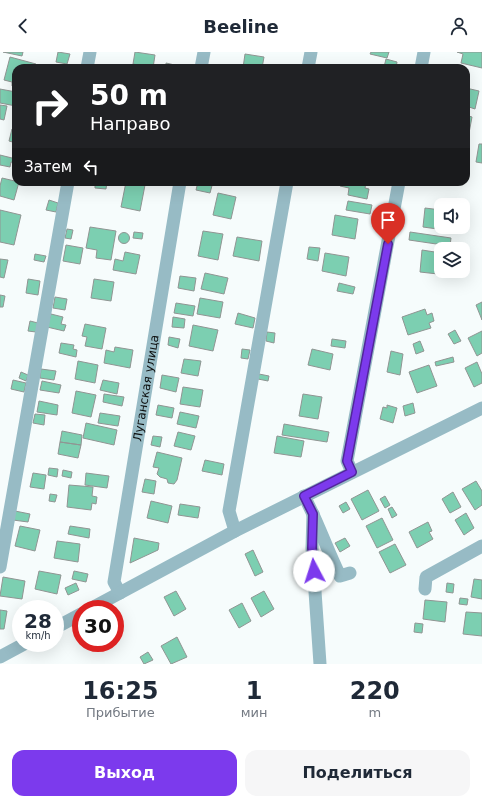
<!DOCTYPE html>
<html lang="ru">
<meta charset="utf-8">
<style>
:root{--surface:#fff;--page:#f6f6f7;--text:#1f2937;--muted:#747a83;--accent:#7c3aed}
body{margin:0;font-family:"DejaVu Sans",sans-serif;background:var(--page);color:var(--text);height:100vh;display:flex;flex-direction:column;font-size:15px;white-space:nowrap}
*{box-sizing:border-box;margin:0}
p{font-size:13px;color:var(--muted)}
.icon{flex:none;width:22px;height:22px;fill:none;stroke:currentColor;stroke-width:2;stroke-linecap:round;stroke-linejoin:round}
.map{position:relative;height:612px;overflow:hidden}
.details{display:flex;flex-direction:column;background:var(--surface);flex:1}
.details>*{flex:none}
.hud{position:absolute;left:12px;top:12px;width:458px;height:122px;border-radius:12px;box-shadow:0 4px 16px #0002;background:#202124;color:#fff;overflow:hidden}
.buttons{position:absolute;left:434px;top:146px;display:grid;gap:8px}
.buttons a{display:grid;place-items:center;width:36px;height:36px;border-radius:8px;background:var(--surface);box-shadow:0 4px 16px #0002;font-size:20px}
.speed{position:absolute;left:12px;top:548px;display:flex;gap:8px;font-size:20px;font-weight:700;text-align:center}
.speed>*{display:grid;place-content:center;width:52px;height:52px;border-radius:50%;background:var(--surface);box-shadow:0 4px 16px #0002;line-height:1}
.speed small{font-size:10px;font-weight:400}
.speed .limit{border:6px solid #d22;background:#fff;color:#111}
.pin{position:absolute;display:grid;place-items:center;width:34px;height:34px;color:#fff;margin:-41px -17px;border-radius:50% 50% 50% 0;rotate:-45deg;box-shadow:0 0 4px #0007}
.pin .icon{rotate:45deg}
.me{position:absolute;width:44px;margin:-22px;rotate:355deg;stroke-linejoin:round;filter:drop-shadow(0 0 3px #0008)}
.turn{display:flex;align-items:center;gap:14px;height:84px;padding:0 12px;font-size:18px}
.turn .icon{width:52px;height:52px;stroke-width:2.5}
.turn b{display:block;font-size:28px;line-height:34px}
.then{display:flex;align-items:center;height:38px;padding:0 12px;background:#0003;gap:8px;font-size:15px}
.eta{display:flex;justify-content:space-evenly;align-items:center;height:68px;text-align:center}
.eta b{font-size:24px;font-weight:700;line-height:28px}
.action{display:flex;gap:8px;margin-top:auto;padding:8px 12px}
.action a{flex:1;height:46px;border-radius:12px;background:var(--accent);color:#fff;font-size:16px;font-weight:700;line-height:46px;text-align:center}
.action a+a{background:var(--page);color:var(--text)}
header{display:flex;justify-content:space-between;align-items:center;height:52px;padding:0 12px;background:var(--surface);font-size:18px;font-weight:700}
.map>svg:first-child{display:block}
.building{fill:#7ccfb1;stroke:#909593}
.lines{fill:none;stroke-linecap:round;stroke-linejoin:round}
.street{stroke:#97bbc5;stroke-width:13}
.route-casing{stroke:#51269a;stroke-width:10}
.route{stroke:#7c3aed;stroke-width:7}
.labels{text-anchor:middle;stroke-width:3;stroke-linejoin:round;paint-order:stroke}
.street-label{font-size:12px;fill:#0e1010;stroke:#fff}
</style>
<header><svg class="icon" aria-label="back" viewBox="0 0 24 24"><path d="M15 5l-7 7 7 7"/></svg>Beeline<svg class="icon" aria-label="person" viewBox="0 0 24 24"><circle cx="12" cy="8" r="4"/><path d="M4 21q1-7 8-7t8 7"/></svg></header>
<div class="map">
<svg width="482" height="612" viewBox="0 0 482 612">
<rect width="100%" height="100%" fill="#f6fcfc"/>
<path class="building" d="M3,0h20l-1,4z
M58,0l12,2 -3,10 -11,-2z
M135,0l20,3 -2,13 -20,-4z
M371,0h18l-2,6 -17,-4z
M457,0h25v16l-21,-5 2,-9z
M245,2l19,3 -2,11h-19z
M10,5l26,7 -1,4h-19v19l-4,-1v-4l-8,-2z
M386,7l11,3 -1,6 -12,-1z
M166,11l13,3v2h-13z
M466,36l13,3 -4,18 -9,-3z
M0,37l16,3v14l-16,-3z
M0,53l7,1 -3,14 -4,-1z
M466,63l6,2 -3,16 -3,-1z
M12,77l4,1v13l-7,-2z
M479,92h3v19l-6,-1z
M0,103l16,4 -1,4 -4,-1 -1,5 -10,-2z
M2,126l17,4 -5,18 -14,-4v-10z
M95,130h12l-1,7 -11,-1z
M126,130l19,3 -5,26 -19,-4z
M198,130h15l-3,11 -14,-3z
M341,130h25l-1,6 4,1 -2,10 -19,-4 1,-7 -9,-2z
M218,141l18,4 -5,22 -18,-4z
M49,148l9,3 -2,9 -10,-2z
M348,149l24,4 -2,9 -24,-4z
M425,156l16,2v17h5l-1,3 -22,-3z
M0,158l21,5 -7,30 -14,-3z
M335,163l23,4 -3,20 -23,-4z
M90,175l26,4 -5,29 -15,-2 1,-8 -11,-2z
M67,177l6,1 -2,9 -6,-1z
M203,179l20,3 -5,26 -20,-4z
M134,180l9,1 -1,6 -9,-1z
M410,180l41,6 -1,8 -41,-6z
M118.5 186a5.5 5.5 0 1 1 11 0a5.5 5.5 0 1 1-11 0Z
M237,185l25,4 -3,20 -26,-5z
M66,193l17,3 -3,16 -17,-3z
M309,195l11,1 -2,13 -11,-2z
M422,198l19,3 -3,21 -18,-2z
M125,200l15,3 -4,19 -23,-4 2,-11 8,2z
M325,201l24,4 -3,19 -24,-5z
M35,202l11,2 -2,6 -10,-2z
M0,207l8,1 -4,18 -4,-1z
M205,221l23,5 -4,16 -23,-5z
M180,224l16,2 -2,13 -16,-3z
M28,227l12,2 -2,14 -12,-2z
M94,227l20,3 -3,19 -20,-3z
M339,231l16,4 -2,7 -16,-3z
M0,243l5,1 -2,11h-3z
M55,245l12,2 -2,11 -12,-2z
M200,246l23,4 -3,16 -23,-4z
M482,250v18l-6,-15z
M176,251l19,3 -2,10 -19,-3z
M425,257l2,6 5,-2 2,8 -5,2 2,5 -23,7 -6,-18z
M238,261l17,5 -2,10 -18,-4z
M51,262l12,3 -2,7 5,1 -2,6 -17,-4z
M173,265l12,2 -1,9 -12,-1z
M30,269l8,2 -2,9 -8,-1z
M85,272l21,4 -4,21 -17,-3 2,-9 -5,-1z
M193,273l25,5 -5,21 -24,-5z
M455,278l6,11 -7,3 -6,-10z
M482,279v22l-5,3 -9,-18z
M267,280l8,1 -1,10 -8,-2z
M169,285l11,2 -2,9 -10,-3z
M332,287l14,2 -1,7 -14,-2z
M420,289l4,10 -8,3 -3,-10z
M61,291l13,2 -1,4 4,1 -1,7 -17,-4z
M115,295l18,3 -3,18 -26,-5 2,-13 8,2z
M242,297l8,1 -2,9 -7,-1z
M312,297l21,5 -3,16 -22,-5z
M391,299l12,3 -3,21 -13,-3z
M453,305l1,5 -18,4 -1,-4z
M184,307l17,2 -3,15 -17,-3z
M78,309l20,4 -3,18 -20,-4z
M477,310l5,12v9l-8,4 -9,-19z
M429,313l8,21 -20,7 -8,-21z
M41,317l15,2 -2,9 -14,-2z
M21,320l7,3 -2,6 -7,-3z
M259,322l10,2 -1,5 -10,-2z
M162,323l17,3 -3,14 -16,-4z
M13,328l13,3 -2,9 -13,-3z
M103,328l16,3 -2,11 -17,-4z
M42,329l19,4 -2,8 -19,-3z
M183,335l20,3 -3,17 -20,-3z
M76,339l20,4 -5,22 -19,-4z
M104,342l20,3 -2,9 -19,-4z
M303,342l19,3 -4,22 -19,-3z
M39,349l19,4 -1,10 -20,-3z
M413,351l2,10 -10,3 -2,-10z
M158,353l16,3 -2,10 -16,-3z
M387,353l10,3 -4,15 -13,-4 3,-12 4,1z
M180,360l19,4 -3,12 -19,-4z
M100,361l20,3 -2,10 -20,-3z
M35,362l10,1 -1,10 -11,-2z
M86,371l31,7 -3,15 -31,-7z
M284,372l45,8 -2,10 -45,-7z
M62,379l20,4 -1,10 -21,-3z
M178,380l17,4 -4,14 -17,-4z
M153,384l9,1 -2,10 -9,-2z
M277,384l27,5 -3,16 -27,-4z
M60,390l21,3 -3,13 -20,-4z
M157,400l25,6 -5,22 -3,4 -6,-1 -1,-4 -7,-2 -3,-3 2,-6 -6,-1z
M205,408l19,4 -2,11 -20,-4z
M49,416l9,1 -1,8 -9,-2z
M63,418l9,2 -1,6 -9,-2z
M33,421l13,2 -2,14 -14,-2z
M86,421l23,3 -2,12 -22,-3z
M145,427l11,2 -2,13 -12,-2z
M476,429l6,10v14l-7,5 -13,-21z
M69,433l24,2 -1,9 5,1 -1,7 -4,-1 -1,7 -24,-3z
M368,438l11,21 -17,9 -11,-21z
M453,440l8,15 -11,6 -8,-14z
M50,442l7,1 -2,7 -6,-1z
M385,444l5,9 -5,3 -5,-9z
M151,449l21,5 -4,17 -21,-5z
M346,450l4,7 -7,4 -4,-7z
M180,452l20,3 -2,11 -20,-3z
M392,455l5,8 -5,3 -4,-9z
M15,459l15,3 -2,8 -15,-2z
M466,461l8,15 -10,7 -9,-15z
M382,466l11,22 -16,8 -11,-22z
M428,470l4,9 -3,1 4,7 -16,9 -8,-16z
M20,474l20,4 -5,21 -20,-5z
M70,474l20,3 -1,9 -21,-4z
M134,486l25,5 -1,7 -28,13z
M345,486l5,8 -10,6 -5,-9z
M57,489l23,3 -2,18 -24,-4z
M395,492l11,21 -16,8 -11,-21z
M253,498l10,22 -8,4 -10,-22z
M39,519l22,4 -4,19 -22,-5z
M74,519l14,3 -2,8 -14,-3z
M3,525l22,4 -3,18 -22,-3z
M474,527l8,1v19l-11,-2z
M76,531l3,7 -11,5 -3,-7z
M447,531l7,1 -1,9 -7,-1z
M176,539l10,18 -12,7 -10,-19z
M264,539l10,18 -13,8 -10,-19z
M460,546l8,1 -1,6 -8,-1z
M425,548l22,2 -2,20 -22,-3z
M242,551l9,18 -12,7 -10,-18z
M0,558l7,1 -3,18h-4z
M466,560l16,1v23l-19,-2z
M415,571l8,1 -1,9 -8,-1z
M177,585l10,20 -16,7 -10,-18z
M148,600l5,8 -9,4 -4,-7z"/>
<g class="lines">
<g class="street">
<path d="M87,16l3,-16"/>
<path d="M201,16l3,-16"/>
<path d="M308,16l3,-16"/>
<path d="M421,16l3,-16"/>
<path d="M352,420l-5,-11 52,-279"/>
<path d="M304,444c14,26 23,54 36,80l10,-3"/>
<path d="M313,462l-1,34 8,116"/>
<path d="M235,479l-6,-20 58,-329"/>
<path d="M0,515l68,-385"/>
<path d="M425,537l1,-12 56,-31"/>
<path id="s1" d="M120,541l-6,-11 66,-400"/>
<path d="M90,557l145,-78 247,-123"/>
<path d="M55,576l26,-14"/>
<path d="M0,605l26,-14"/>
</g>
</g>
<g class="lines">
<g class="route-casing">
<path id="route" d="M314,519l-2,-23 1,-34 -9,-18 48,-24 -5,-11 41,-217"/>
</g>
<use href="#route" class="route"/>
</g>
<g class="labels">
<g class="street-label">
<text dy="4" stroke="none"><textPath href="#s1" startOffset="209">Луганская улица</textPath></text>
</g>
</g>
</svg>
<div class="buttons">
<a><svg class="icon" aria-label="sound" viewBox="0 0 24 24"><path d="M4 9h4l5-4v14l-5-4H4zM17 9q2 3 0 6"/></svg></a>
<a><svg class="icon" aria-label="layers" viewBox="0 0 24 24"><path d="M12 4l9 5-9 5-9-5zM3 14l9 5 9-5"/></svg></a>
</div>
<div class="speed"><div>28<small>km/h</small></div><div class="limit">30</div></div>
<div class="pin" style="left:388px;top:192px;background:#d93025"><svg class="icon" aria-label="arrive" viewBox="0 0 24 24"><path d="M6 21V4h12l-3 4 3 4H6"/></svg></div>
<svg class="me" style="left:314px;top:519px" viewBox="-20 -20 40 40"><circle r="19" fill="#fff"/><path d="M0-13L10 11 0 6-10 11z" fill="#7c3aed"/></svg>
<div class="hud">
<div class="turn"><svg class="icon" aria-label="right" viewBox="0 0 24 24"><path d="M7 20v-9h11M14 6l5 5-5 5"/></svg><div><b>50 m</b>Направо</div></div>
<div class="then">Затем<svg class="icon" aria-label="left" viewBox="0 0 24 24"><path d="M17 20v-9H6M10 6l-5 5 5 5"/></svg></div>
</div>
</div>
<section class="details">
<div class="eta">
<div><b>16:25</b><p>Прибытие</p></div>
<div><b>1</b><p>мин</p></div>
<div><b>220</b><p>m</p></div>
</div>
<div class="action"><a>Выход</a><a>Поделиться</a></div>
</section>
